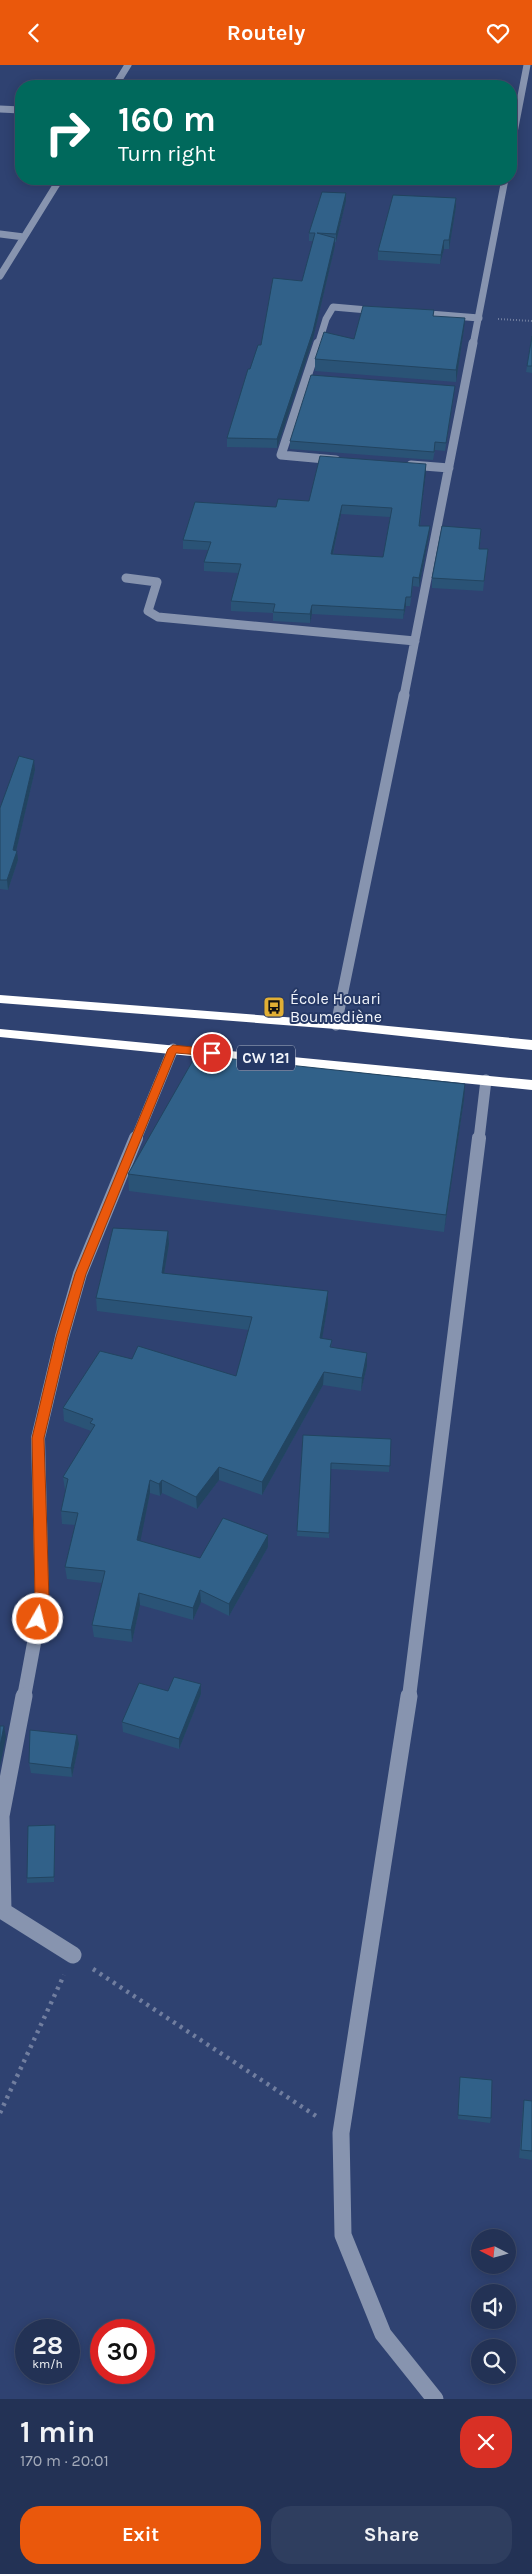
<!DOCTYPE html>
<meta charset="utf-8">
<style>
:root{--surface:#233255;--page:#2f3e5f;--text:#f1f3f6;--muted:#a3aab9;--line:#404d6c;--accent:#ea580c}
body{margin:0;font-family:Karla,sans-serif;background:var(--page);color:var(--text);height:100vh;display:flex;flex-direction:column;font-size:19px;white-space:nowrap}
*{box-sizing:border-box;margin:0}
p{font-size:16px;color:var(--muted)}
.icon{flex:none;width:28px;height:28px;fill:none;stroke:currentColor;stroke-width:2;stroke-linecap:round;stroke-linejoin:round}
.map{position:relative;height:2334px;overflow:hidden}
.sheet{display:flex;flex-direction:column;background:var(--surface);flex:1}
.sheet>*{flex:none}
.hud{position:absolute;left:15px;top:15px;width:502px;height:105px;border-radius:20px;box-shadow:0 2px 12px #0003,0 0 0 1px var(--line);background:#00695c;color:#fff;overflow:hidden}
.needle{width:32px;rotate:276deg}
.controls{position:absolute;left:471px;top:2164px;display:grid;gap:10px}
.controls a{display:grid;place-items:center;width:45px;height:45px;border-radius:50%;background:var(--surface);box-shadow:0 2px 12px #0003,0 0 0 1px var(--line);font-size:25px}
.speed{position:absolute;left:15px;top:2254px;display:flex;gap:10px;font-size:25px;font-weight:700;text-align:center}
.speed>*{display:grid;place-content:center;width:65px;height:65px;border-radius:50%;background:var(--surface);box-shadow:0 2px 12px #0003,0 0 0 1px var(--line);line-height:1}
.speed small{font-size:12px;font-weight:400}
.speed .limit{border:8px solid #d22;background:#fff;color:#111}
.pin{position:absolute;display:grid;place-items:center;width:42px;height:42px;color:#fff;margin:-21px;border:2px solid #fff;border-radius:50%;box-shadow:0 1px 5px #0007}
.me{position:absolute;width:55px;margin:-28px;rotate:8deg;stroke-linejoin:round;filter:drop-shadow(0 0 4px #0008)}
.turn{display:flex;align-items:center;gap:18px;height:105px;padding:0 20px;font-size:22px}
.turn .icon{width:65px;height:65px;stroke-width:2.5}
.turn b{display:block;font-size:35px;line-height:42px}
.round{display:grid;place-items:center;flex:none;width:52px;height:52px;border-radius:20px;background:var(--page)}
.headline{display:flex;align-items:center;justify-content:space-between;height:85px;padding:0 20px}
h1{font-size:30px;font-weight:700;line-height:38px}
.action{display:flex;gap:10px;margin-top:auto;padding:10px 20px}
.action a{flex:1;height:58px;border-radius:20px;background:var(--accent);color:#fff;font-size:20px;font-weight:700;line-height:58px;text-align:center}
.action a+a{background:var(--page);color:var(--text)}
header{display:flex;justify-content:space-between;align-items:center;height:65px;padding:0 20px;background:var(--accent);color:#fff;font-size:22px;font-weight:700}
.map>svg:first-child{display:block}
.lines{fill:none;stroke-linecap:round;stroke-linejoin:round}
.path-far1{stroke:#717e9f;stroke-width:2;stroke-dasharray:1 2;stroke-linecap:butt}
.path{stroke:#717e9f;stroke-width:4.5;stroke-dasharray:3 5;stroke-linecap:butt}
.minor-far4{stroke:#8794af;stroke-width:7}
.minor-far3{stroke:#8794af;stroke-width:9}
.minor-far2{stroke:#8794af;stroke-width:11}
.minor-far1{stroke:#8794af;stroke-width:14}
.minor{stroke:#8794af;stroke-width:17}
.highway{fill:#fff;fill-rule:evenodd}
.wall{fill:#2a5376;fill-rule:evenodd}
.shaded-wall{fill:#224460}
.building{fill:#316189;stroke:#224460;fill-rule:evenodd}
.route{fill:#ea580c;stroke:#983908}
.labels{text-anchor:middle;stroke-width:4;stroke-linejoin:round;paint-order:stroke}
.shield{fill:#253865;stroke:#b4bccd;stroke-width:1}
.shield-label{font-size:15px;font-weight:bold;fill:#f1f4fa}
.poi-label{font-size:16px;fill:#f1f4fa;stroke:#253865;text-anchor:start}
</style>
<header><svg class="icon" aria-label="back" viewBox="0 0 24 24"><path d="M15 5l-7 7 7 7"/></svg>Routely<svg class="icon" aria-label="heart" viewBox="0 0 24 24"><path d="M12 20l-8-8c-3-5 5-10 8-4 3-6 11-1 8 4z"/></svg></header>
<div class="map">
<svg width="532" height="2334" viewBox="0 0 532 2334">
<rect width="100%" height="100%" fill="#2f4271"/>
<g class="lines">
<path class="path-far1" d="M498,254l34,2"/>
<path class="path" d="M93,1904l226,149
M0,2048l64,-138"/>
<path class="minor-far4" d="M115,21l13,-21
M0,44l21,1
M511,83l16,-83
M0,169l24,3
M0,211l60,-97
M417,248l62,5
M318,280l8,-26 7,-12 46,4
M473,280l32,-166"/>
<path class="minor-far3" d="M318,278l-37,112 55,5
M411,400l38,3
M126,513l31,4 -9,29 10,6 257,24
M404,631l69,-353"/>
<path class="minor-far2" d="M336,960l68,-330
M136,1074l37,-90
M479,1074l7,-59"/>
<path class="minor-far1" d="M24,1632l18,-97 -4,-162 24,-101 18,-63 56,-136
M409,1632l70,-559"/>
<path class="minor" d="M24,1631l-23,120 2,95 70,44
M409,1631l-68,437 2,102 40,99 52,65"/>
<path class="highway" d="M0,930l336,26 196,19v10l-196,-21 -336,-26z
M0,964l532,51v10l-532,-53z"/>
</g>
<path class="wall" d="M346,128v8l-10,41h-1v4l-22,93 -36,109 -50,-1v-9l23,-69 11,-24 41,-64 11,-40h-4v-8z
M456,133v9l-7,42h-5l-4,15 -62,-4v-9z
M434,245l-1,6 31,13 -8,53 -141,-11v-12l39,-20z
M532,271v37l-6,-1z
M454,329l-9,57 -10,-1 -2,10 -143,-11v-8z
M426,399l-6,62 9,9 -10,52 -6,-1 -3,20h-4l-3,13 -91,-5 -2,9 -37,-2v-8l-42,-2v-10l7,-28 -34,-2v-9l4,-12 -25,-1v-9l93,-33 33,-6zM341,449l49,3 -7,40 -50,-2z
M481,473l-2,11h9l-5,42 -51,-3v-10z
M35,705l-19,81 2,9 -10,30 -8,-1v-81z
M464,1035l-20,132 -315,-41 -1,-17z
M168,1166l1,13 -5,30 164,30 -6,35 10,1 -1,8 36,5v13l-6,25 -38,-6 -61,110 -43,-15 -22,29 -35,-16 -2,3 -10,-3 -10,48 60,17 68,-23v12l-39,69 -28,-14 -8,18 -53,-15 -8,37 -38,-5 -2,-12 10,-42 -35,-4 -2,-12 10,-42 -13,-1 -1,-13 5,-21h-1l-2,-13 28,-44v-2l-27,-10 -1,-13 69,-49 104,17 13,-46 -152,-19 -1,-13z
M303,1370l88,4 -2,33 -58,-3 -2,69 -32,-2z
M201,1619v10l-22,55 -56,-17 -1,-10 46,-31z
M79,1679l-7,33 -41,-4 -2,-10z
M55,1760v5l-1,52 -27,1v-5z
M460,2012l31,41 -1,5 -32,-4z
M524,2035l8,1v59l-13,-2 4,-50z"/>
<path class="shaded-wall" d="M346,128v8l-10,41v-8z
M456,133v9l-7,42v-9z
M335,173v8l-22,93 -36,109v-9z
M444,175v9l-4,15 1,-9z
M465,253l-1,11 -8,53v-12z
M426,399v8l-8,62 1,-8z
M342,440l-1,9 -10,49v-9z
M430,461l-1,9 -10,52v-9z
M406,532v9l-3,13 1,-9z
M312,540v9l-2,9v-9z
M34,695l1,10 -21,90 -1,-10z
M17,786l1,9 -10,30 -1,-10z
M465,1019l-1,16 -20,132 2,-17z
M168,1166l1,13 -7,42v-13z
M328,1226v13l-8,47v-13z
M367,1288v13l-6,25 1,-13z
M324,1307l-1,13 -61,110v-13z
M219,1402v13l-22,29 -1,-12z
M150,1415v13l-12,60 -1,-13z
M162,1415v13l-2,3 -1,-12z
M268,1470v12l-39,69v-12z
M200,1525l1,12 -8,18v-12z
M139,1528l1,12 -8,37 -1,-12z
M201,1619v10l-22,55v-10z
M4,1661l2,11 -6,29v-20z
M77,1670l2,9 -7,33 -1,-9z"/>
<path class="building" d="M322,127l24,1 -10,41 -19,-1 18,5 -22,93 -36,108 -50,-1 21,-69h2l8,-24h3l12,-67 29,3 13,-48h-6z
M393,130l63,3 -7,42h-5l-3,15 -63,-4z
M363,241l71,4 -1,6 32,2 -9,52 -141,-11 9,-27 30,7z
M532,271v30h-5z
M311,310l144,11 -9,57 -11,-1 -1,10 -144,-11z
M320,391l106,8 -7,62h11l-11,52 -6,-1 -2,20h-5l-2,13 -92,-5 -2,9 -37,-2 2,-8 -44,-3 10,-37 -37,-2 7,-20 -28,-2 12,-38 81,5 2,-8 31,2zM342,440l50,3 -9,49 -52,-3z
M442,461l39,3 -2,20h9l-4,32 -52,-3z
M19,691l15,4 -21,90 4,1 -10,29h-7v-72z
M196,990l269,29 -19,131 -318,-41z
M113,1163l55,3 -6,42 166,18 -8,47 12,2 -2,7 37,6 -5,25 -38,-6 -62,110 -43,-15 -23,30 -34,-17 -3,4 -9,-4 -13,60 63,18 23,-40 45,17 -39,69 -29,-14 -7,18 -54,-15 -8,37 -39,-5 13,-54 -40,-4 13,-54 -17,-2 7,-32 -5,-2 32,-52 -5,-2 3,-4 -30,-11 37,-57 32,8 6,-13 98,30 16,-59 -156,-19z
M303,1370l88,4 -1,27 -59,-3 -2,70 -32,-2z
M174,1612l27,7 -22,55 -57,-17 17,-39 29,8z
M0,1661h4l-4,20z
M30,1665l47,5 -6,33 -42,-5z
M55,1760l-1,52 -27,1 1,-52z
M460,2012l32,3 -1,38 -33,-3z
M524,2035l8,1v50l-11,-1z"/>
<path class="route" d="M173,980l39,4 5,4 -5,3 -36,-3 -90,221 -18,63 -24,101 5,162 -4,19 -7,6 -6,-6 3,-19 -3,-162 24,-101 19,-63 93,-225z"/>
<defs>
<g id="bus-square" transform="scale(1.125)"><rect x="-9" y="-9" width="18" height="18" rx="4" fill="#e1af34" stroke="#253865"/><path d="M-5-6H5V4H4V6H2V4H-2V6H-4V4H-5ZM-3.5-4V0h7V-4ZM-3.5 1.2v1.5H-2V1.2ZM2 1.2v1.5H3.5V1.2Z" fill="#111"/></g>
</defs>
<g fill-rule="evenodd">
<use href="#bus-square" x="274" y="942"/>
</g>
<g class="labels">
<rect class="shield" x="237" y="980.5" width="58" height="25" rx="4"/>
<g class="shield-label">
<text x="266" y="998">CW 121</text>
</g>
<g class="poi-label">
<text x="290" y="939">École Houari<tspan x="290" dy="18">Boumediène</tspan></text>
</g>
</g>
</svg>
<div class="controls">
<a><svg class="needle" viewBox="-14 -14 28 28"><path d="M0-13l5 13h-10z" fill="#e53935"/><path d="M0 13l5-13h-10z" fill="#a3aab9"/></svg></a>
<a><svg class="icon" aria-label="sound" viewBox="0 0 24 24"><path d="M4 9h4l5-4v14l-5-4H4zM17 9q2 3 0 6"/></svg></a>
<a><svg class="icon" aria-label="search" viewBox="0 0 24 24"><circle cx="10" cy="10" r="6"/><path d="M15 15l6 6"/></svg></a>
</div>
<div class="speed"><div>28<small>km/h</small></div><div class="limit">30</div></div>
<div class="pin" style="left:212px;top:988px;background:#d93025"><svg class="icon" aria-label="arrive" viewBox="0 0 24 24"><path d="M6 21V4h12l-3 4 3 4H6"/></svg></div>
<svg class="me" style="left:38px;top:1554px" viewBox="-20 -20 40 40"><circle r="17" fill="#ea580c" stroke="#fff" stroke-width="3"/><path d="M0-11L8 9 0 5-8 9z" fill="#fff"/></svg>
<div class="hud">
<div class="turn"><svg class="icon" aria-label="right" viewBox="0 0 24 24"><path d="M7 20v-9h11M14 6l5 5-5 5"/></svg><div><b>160 m</b>Turn right</div></div>
</div>
</div>
<section class="sheet">
<div class="headline"><div><h1>1 min</h1><p>170 m · 20:01</p></div><a class="round" style="background:#d93025;color:#fff"><svg class="icon" aria-label="close" viewBox="0 0 24 24"><path d="M6 6l12 12M18 6L6 18"/></svg></a></div>
<div class="action"><a>Exit</a><a>Share</a></div>
</section>
